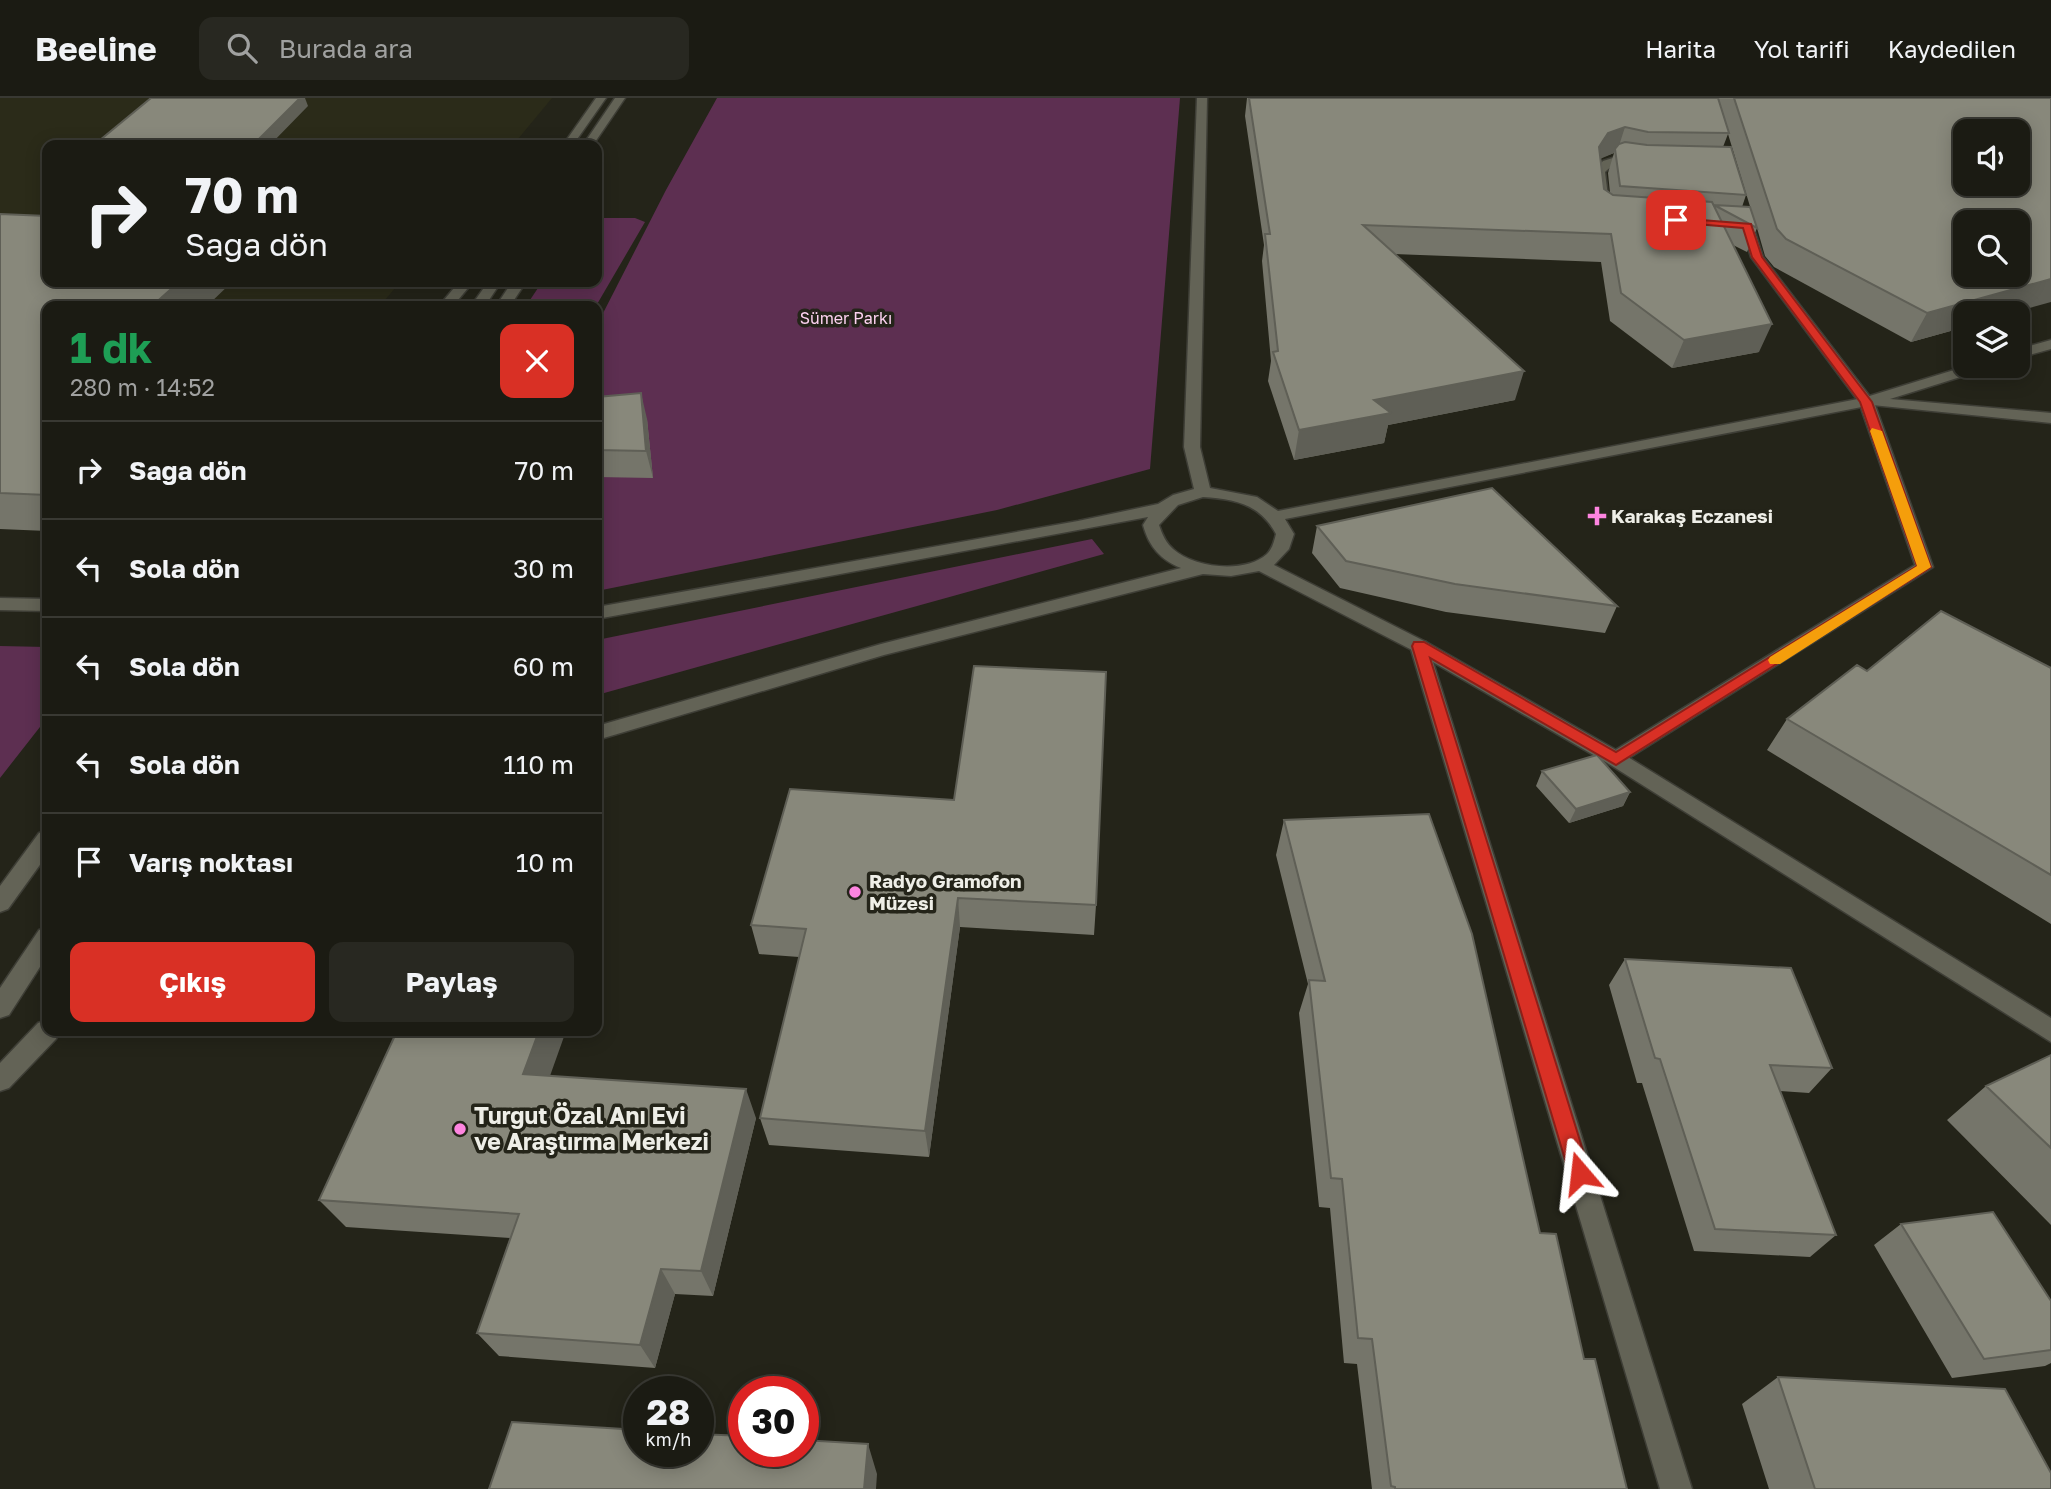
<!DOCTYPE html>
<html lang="tr">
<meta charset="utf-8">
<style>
:root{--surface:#1b1b13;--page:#282821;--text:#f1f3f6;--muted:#a0a1a0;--line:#393933;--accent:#d93025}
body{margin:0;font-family:"Golos Text",sans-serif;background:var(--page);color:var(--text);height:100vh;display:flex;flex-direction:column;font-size:26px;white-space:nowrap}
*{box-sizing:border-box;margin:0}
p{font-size:23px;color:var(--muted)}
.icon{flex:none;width:38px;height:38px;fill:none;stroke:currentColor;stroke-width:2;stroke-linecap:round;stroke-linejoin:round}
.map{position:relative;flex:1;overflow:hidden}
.sheet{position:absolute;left:42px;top:203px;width:560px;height:735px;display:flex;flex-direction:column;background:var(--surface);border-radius:14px;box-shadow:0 4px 18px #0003,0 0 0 2px var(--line)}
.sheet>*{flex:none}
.banner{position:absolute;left:42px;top:42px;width:560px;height:147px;border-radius:14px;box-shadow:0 4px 18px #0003,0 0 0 2px var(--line);background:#1b1b13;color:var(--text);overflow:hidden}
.controls{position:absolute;left:1953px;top:21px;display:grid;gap:14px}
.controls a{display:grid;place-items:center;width:77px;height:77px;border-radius:14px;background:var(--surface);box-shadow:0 4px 18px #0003,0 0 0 2px var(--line);font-size:35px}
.speed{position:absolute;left:623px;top:1278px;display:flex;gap:14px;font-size:35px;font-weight:700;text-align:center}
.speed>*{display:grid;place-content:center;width:91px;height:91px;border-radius:50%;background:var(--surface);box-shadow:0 4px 18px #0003,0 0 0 2px var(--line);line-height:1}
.speed small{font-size:18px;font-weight:400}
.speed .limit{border:10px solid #d22;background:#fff;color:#111}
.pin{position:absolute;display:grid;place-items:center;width:60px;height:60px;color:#fff;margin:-30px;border-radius:14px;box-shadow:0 4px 10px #0006}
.me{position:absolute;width:77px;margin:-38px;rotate:343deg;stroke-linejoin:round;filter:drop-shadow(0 0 5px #0008)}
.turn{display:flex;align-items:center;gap:24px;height:147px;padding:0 28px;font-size:32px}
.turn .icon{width:91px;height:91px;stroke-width:2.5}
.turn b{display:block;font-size:49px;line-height:60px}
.round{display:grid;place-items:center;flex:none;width:74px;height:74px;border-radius:14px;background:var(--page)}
.overview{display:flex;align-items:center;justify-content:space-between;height:119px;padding:0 28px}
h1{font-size:42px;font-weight:700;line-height:52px;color:#1e9e55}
.cta{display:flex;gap:14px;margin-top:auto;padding:14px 28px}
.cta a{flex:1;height:80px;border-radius:14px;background:var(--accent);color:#fff;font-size:28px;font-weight:700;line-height:80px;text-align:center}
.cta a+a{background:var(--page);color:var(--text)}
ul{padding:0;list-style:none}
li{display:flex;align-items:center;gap:21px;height:98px;padding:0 28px;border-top:2px solid var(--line)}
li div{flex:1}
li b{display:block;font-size:26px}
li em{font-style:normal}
header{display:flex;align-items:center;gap:42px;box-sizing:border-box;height:98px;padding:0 35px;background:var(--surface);border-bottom:2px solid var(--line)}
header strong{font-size:33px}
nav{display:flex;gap:38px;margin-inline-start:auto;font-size:24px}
.search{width:490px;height:63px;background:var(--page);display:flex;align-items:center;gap:18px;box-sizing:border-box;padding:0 24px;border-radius:14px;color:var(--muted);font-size:26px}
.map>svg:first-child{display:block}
.built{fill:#2b2b19}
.green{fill:#5d2f51}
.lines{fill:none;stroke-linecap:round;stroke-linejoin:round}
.lane-casing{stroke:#3e3e36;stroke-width:3}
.street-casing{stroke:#3e3e36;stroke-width:3}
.secondary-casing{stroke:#3e3e36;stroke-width:3}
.lane{fill:#636356;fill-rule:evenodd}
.street{fill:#636356;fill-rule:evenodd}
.secondary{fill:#636356;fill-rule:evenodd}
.wall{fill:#75756a;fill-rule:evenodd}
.shaded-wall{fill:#5f5f56}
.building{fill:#88887b;stroke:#5f5f56;stroke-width:2;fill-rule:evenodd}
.route{fill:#d93025;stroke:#8d1f18;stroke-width:2}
.slow{fill:#f59e0b}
.poi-dot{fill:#fe85e0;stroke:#242419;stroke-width:2.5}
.labels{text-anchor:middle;stroke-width:7;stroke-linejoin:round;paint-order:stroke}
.far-park-label{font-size:16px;fill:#fdd2f0;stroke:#242419}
.poi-label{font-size:19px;font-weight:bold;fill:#eeeee7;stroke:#242419;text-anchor:start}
.near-poi-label{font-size:23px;font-weight:bold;fill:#eeeee7;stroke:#242419;text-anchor:start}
</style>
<header>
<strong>Beeline</strong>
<div class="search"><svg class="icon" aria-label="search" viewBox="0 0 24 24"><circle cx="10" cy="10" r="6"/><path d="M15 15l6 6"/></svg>Burada ara</div>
<nav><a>Harita</a><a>Yol tarifi</a><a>Kaydedilen</a></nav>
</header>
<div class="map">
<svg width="2051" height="1391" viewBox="0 0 2051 1391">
<rect width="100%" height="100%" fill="#242419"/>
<path class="built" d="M0,0h552l-39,47h-466v137h353l-20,24h-333l-47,79z"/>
<path class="green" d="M717,0h463l-30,371 -153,41 -400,81v-266l69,-135z
M597,120h38l10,4 -49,84h-70l16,-24h55z
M1092,441l12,15 -507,141v-55z
M0,548l47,1v71l-47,60z"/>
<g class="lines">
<g class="lane-casing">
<path id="lane" d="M512,184h14l-16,24h-14z"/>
</g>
<g class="street-casing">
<path id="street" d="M1616,59l28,6 -6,3c-14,-3 -23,-5 -33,6l3,24 -10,3 -5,-27 10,-11z
M1743,112l6,4 14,43 111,145 59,165 -317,199 -7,-2 -3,-5 3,-5 306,-189 -56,-163 -108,-145 -14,-43z
M0,500l47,1v12l-47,-1z
M1419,542l7,2 2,4 264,843h-32l-250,-843 2,-4z"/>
</g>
<g class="secondary-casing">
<path id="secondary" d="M596,0h10l-33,47h-10z
M615,0h10l-32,47h-10z
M1197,0h10l-7,349 10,41 47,9 21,14 585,-113 104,-32h21l-2,3 -96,30 161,14v10l-179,-18 -587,114 9,15 -5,15 -15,16 152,77 197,112 428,264v24l-442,-278 -197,-114 -153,-79 -28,5 -28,-2 -319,81 -287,85v-14l284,-82 300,-76c-20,-8 -32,-21 -38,-43l5,-8 -551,102v-12l481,-86 80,-17 15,-9 21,-6 -10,-42zM1203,399c32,2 57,7 73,37 -2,7 -3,14 -9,20 -22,20 -73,14 -94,-5 -7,-6 -11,-15 -14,-24l19,-20z
M459,184h14l-20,24h-14z
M488,184h13l-16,24h-14z
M2051,242v9l-33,9v-9z
M47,733v24l-39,54 -8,3v-26l39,-53z
M47,830v28l-38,59 -9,3v-30l39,-58z
M47,922v11h12l-3,8 -47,49 -9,3v-28l38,-40z"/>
</g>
<use href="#lane" class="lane"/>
<use href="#street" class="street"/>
<use href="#secondary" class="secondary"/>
</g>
<path class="wall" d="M1247,0h804l-86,215v14l-54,15 -137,-75 -9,-11 -8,-28 -10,24 -14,-7 26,107 -87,16 -62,-47 -9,-59 -207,-8 121,146 -127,25 -4,18 -90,17 -26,-79 3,-20 -9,-100 2,-16 -19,-129zM1728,36l24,79 -10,-6 4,-12 -23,-48zM1614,55l-6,20 2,20 -6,-4 -4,-31z
M0,116l47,92v225l-47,-2z
M597,299l50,22 6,59 -56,-1z
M1317,428l300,80 -12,27 -159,-21 -106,-24 -28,-35z
M2051,570v256l-284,-174 20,-31 80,-48z
M1542,673l88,21 -7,14 -54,17 -33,-37z
M790,691l306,116 -2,30 -134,-8 -31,230 -160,-12 -9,-27 39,-161 -40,-3 -8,-29z
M1284,722l256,413 44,126 43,130h-255l-15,-125 -13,-1 -14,-155 -11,-1 -20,-194 9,-29 -32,-129z
M1625,861l207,109 -23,25 -29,-2 56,144 -26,22 -116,-6 -52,-168h-5l-28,-98z
M2051,957v170l-104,-105 39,-34z
M550,978l206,42 -43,178 -38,-2 -20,74 -156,-12 -22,-23 33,-95 -164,-11 -27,-27z
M1901,1126l150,77v62l-6,3 -93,12 -78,-133z
M1778,1279l273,112h-282l-27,-85z"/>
<path class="shaded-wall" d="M300,0h5l3,8 -38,39h-17z
M1625,29l-8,25 -2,-3 -1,4 -14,6 -1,-12 9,-14z
M2051,181v23l-39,11h-47v14l-54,15 16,-29z
M179,184h53l-25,24h-55z
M1772,226l-13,28 -87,16 12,-28z
M1524,273l-9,29 -127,25 -4,18 -90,17 5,-30 75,-30z
M641,295l6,26 6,59 -7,-27z
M1630,694l-7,14 -54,17 7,-14z
M958,800l2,29 -31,230 -4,-26z
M539,933h27l-26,73 -17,-30z
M746,991l10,29 -43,178 -12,-25z
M661,1171l14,25 -20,74 -15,-23z
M868,1346l9,30 -1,15h-12z"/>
<path class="building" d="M151,0h149l-47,47h-159z
M1249,0h469l11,35 -81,-1 -23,-5 -17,6 -9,14 5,42 9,6 99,7 60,122 -88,16 -63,-47 -10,-59 -248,-9 161,146 -150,29 17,13 -92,17 -26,-78 5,-1 -13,-117h5z
M1734,0h317v181l-124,34 -141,-74 -9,-10zM1965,33h53v53h-53zM1965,124h53v53h-53z
M1625,44l22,3 84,2 15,48 -126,-9 -5,-37 4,-5z
M1714,107l36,2 7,21z
M0,116l47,2v66h132l-27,24h-105v189l-47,-2z
M641,295l5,58 -49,-1v-53z
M1492,390l125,118 -162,-22 -109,-23 -29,-35z
M1941,513l110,57v207l-264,-156 70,-54 10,6z
M974,568l132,6 -10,233 -138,-7 -33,233 -165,-13 46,-189 -55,-4 39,-136 164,11z
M1597,657l33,37 -54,17 -34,-38z
M1429,716l43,120 68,299 16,1 28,125h11l32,130h-232v-2l-4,-1 -19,-147 -14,-1 -16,-159 -11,-1 -22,-198 16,1 -41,-161z
M1625,861l166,9 41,100 -62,-3 66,170 -121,-6 -55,-170 -5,-1z
M397,933h142l-16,43 223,15 -45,182 -40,-2 -21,76 -163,-12 42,-119 -200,-14z
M2051,957v93l-65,-62z
M1993,1114l58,89v49l-67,9 -83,-135z
M1778,1279l227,12 46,84v16h-236z
M512,1324l127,8v21h59v-17l46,2v15h59v-11l65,4 -4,45h-375z"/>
<path class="route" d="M1676,120l75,6 11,33 110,145 59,165 -315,198 -186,-107 160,515 -3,7 -7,2 -8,-2 -3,-7 -157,-527 2,-4h10l192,110 301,-186 -57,-164 -108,-145 -9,-29 -71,-6 -1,-2z"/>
<path class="slow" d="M1872,330l10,3 49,136 -151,97h-10l-2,-4 2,-3 147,-91 -47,-135z"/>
<g class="poi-dot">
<path d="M1593.5 407.5h7v7h7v7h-7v7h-7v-7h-7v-7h7z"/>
<circle cx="855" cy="794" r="7"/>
<circle cx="460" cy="1031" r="7"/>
</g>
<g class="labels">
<g class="far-park-label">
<text x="846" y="226">Sümer Parkı</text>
</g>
<g class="poi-label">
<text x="1611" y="425">Karakaş Eczanesi</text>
<text x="869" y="790">Radyo Gramofon<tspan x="869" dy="22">Müzesi</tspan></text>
</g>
<g class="near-poi-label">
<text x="474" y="1026">Turgut Özal Anı Evi<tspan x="474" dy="26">ve Araştırma Merkezi</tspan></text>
</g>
</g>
</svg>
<div class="controls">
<a><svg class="icon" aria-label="sound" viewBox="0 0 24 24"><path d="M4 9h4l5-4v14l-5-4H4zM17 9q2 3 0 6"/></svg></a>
<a><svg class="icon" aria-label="search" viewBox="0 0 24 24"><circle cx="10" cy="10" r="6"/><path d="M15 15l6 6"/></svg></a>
<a><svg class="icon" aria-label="layers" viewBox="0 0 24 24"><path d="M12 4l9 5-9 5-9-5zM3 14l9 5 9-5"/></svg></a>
</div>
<div class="speed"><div>28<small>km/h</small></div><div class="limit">30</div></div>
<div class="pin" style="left:1676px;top:122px;background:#d93025"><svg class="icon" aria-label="arrive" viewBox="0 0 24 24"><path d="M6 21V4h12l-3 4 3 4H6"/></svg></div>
<svg class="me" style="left:1580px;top:1075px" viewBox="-20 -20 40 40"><path d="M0-17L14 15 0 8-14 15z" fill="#d93025" stroke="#fff" stroke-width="4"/></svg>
<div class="banner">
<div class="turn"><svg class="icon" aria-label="right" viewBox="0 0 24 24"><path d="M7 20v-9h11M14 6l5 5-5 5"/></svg><div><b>70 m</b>Sağa dön</div></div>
</div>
<section class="sheet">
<div class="overview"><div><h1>1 dk</h1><p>280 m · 14:52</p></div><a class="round" style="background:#d93025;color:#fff"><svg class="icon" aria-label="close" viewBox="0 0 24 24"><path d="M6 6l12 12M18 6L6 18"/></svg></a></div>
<ul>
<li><svg class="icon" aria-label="right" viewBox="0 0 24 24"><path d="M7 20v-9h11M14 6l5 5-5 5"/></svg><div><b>Sağa dön</b></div><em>70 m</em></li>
<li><svg class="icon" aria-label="left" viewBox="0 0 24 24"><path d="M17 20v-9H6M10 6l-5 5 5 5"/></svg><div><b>Sola dön</b></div><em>30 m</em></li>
<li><svg class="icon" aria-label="left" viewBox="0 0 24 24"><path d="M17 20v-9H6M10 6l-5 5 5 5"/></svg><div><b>Sola dön</b></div><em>60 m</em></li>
<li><svg class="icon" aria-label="left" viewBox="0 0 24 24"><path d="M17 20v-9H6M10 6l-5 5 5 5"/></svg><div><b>Sola dön</b></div><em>110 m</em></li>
<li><svg class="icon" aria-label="arrive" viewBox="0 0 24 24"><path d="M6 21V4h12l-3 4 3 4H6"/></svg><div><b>Varış noktası</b></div><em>10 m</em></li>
</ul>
<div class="cta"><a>Çıkış</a><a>Paylaş</a></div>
</section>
</div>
